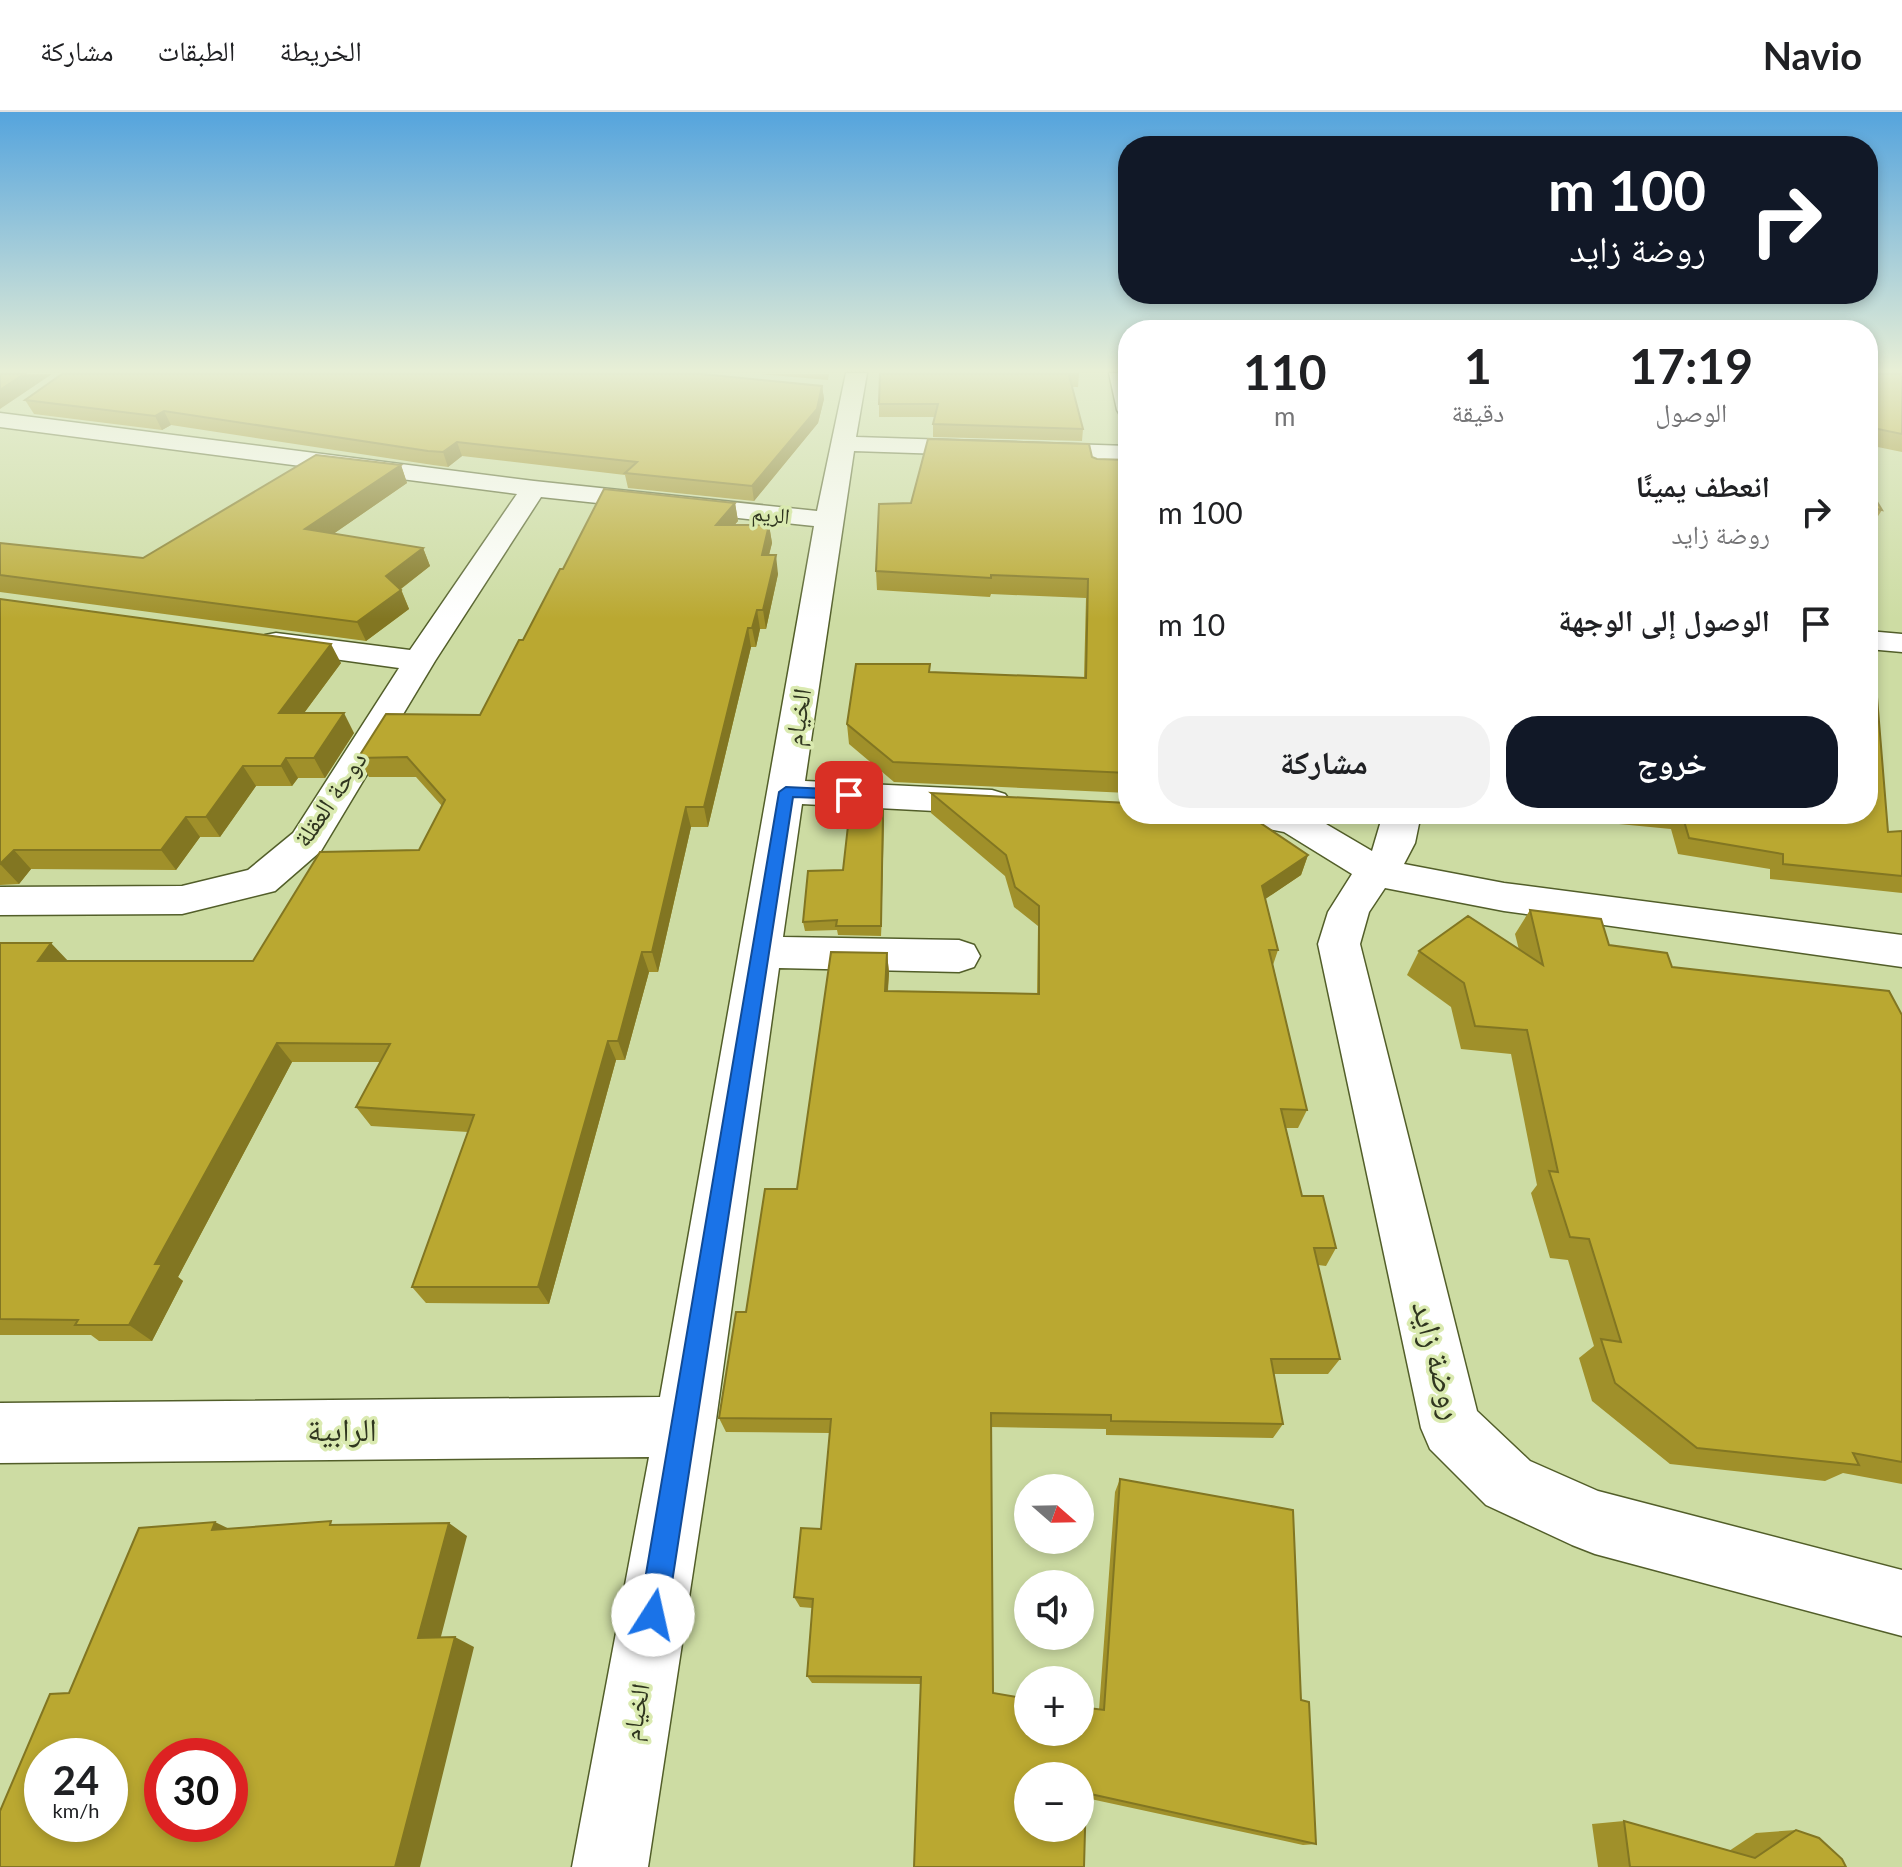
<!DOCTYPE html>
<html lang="ar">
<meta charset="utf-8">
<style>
:root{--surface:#fff;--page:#f2f2f2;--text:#202124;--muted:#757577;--line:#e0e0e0;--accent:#111827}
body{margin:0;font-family:Lato,"Noto Naskh Arabic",sans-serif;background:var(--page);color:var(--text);direction:rtl;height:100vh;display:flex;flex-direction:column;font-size:30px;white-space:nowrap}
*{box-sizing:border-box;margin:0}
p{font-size:26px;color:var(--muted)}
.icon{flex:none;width:44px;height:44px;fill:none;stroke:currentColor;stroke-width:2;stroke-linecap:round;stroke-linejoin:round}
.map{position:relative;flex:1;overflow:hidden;direction:ltr}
.panel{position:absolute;left:1118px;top:208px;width:760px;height:504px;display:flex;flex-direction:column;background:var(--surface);border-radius:32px;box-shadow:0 4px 12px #0003;direction:rtl}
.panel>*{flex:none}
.top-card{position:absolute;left:1118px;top:24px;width:760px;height:168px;border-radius:32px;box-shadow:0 4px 12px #0003;direction:rtl;background:#111827;color:#fff;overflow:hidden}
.needle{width:52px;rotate:110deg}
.controls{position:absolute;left:1014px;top:1362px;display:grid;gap:16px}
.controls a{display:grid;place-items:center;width:80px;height:80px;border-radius:50%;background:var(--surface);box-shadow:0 4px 12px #0003;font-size:40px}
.speed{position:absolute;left:24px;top:1626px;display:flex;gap:16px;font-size:40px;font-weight:700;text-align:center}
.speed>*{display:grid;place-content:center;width:104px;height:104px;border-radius:50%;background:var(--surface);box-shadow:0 4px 12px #0003;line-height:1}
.speed small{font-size:20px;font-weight:400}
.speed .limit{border:12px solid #d22;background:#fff;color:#111}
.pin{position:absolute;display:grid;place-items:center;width:68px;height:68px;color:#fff;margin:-34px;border-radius:16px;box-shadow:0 4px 12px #0006}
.me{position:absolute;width:88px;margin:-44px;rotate:10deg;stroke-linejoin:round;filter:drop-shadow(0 0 6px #0008)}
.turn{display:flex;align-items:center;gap:28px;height:168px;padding:0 40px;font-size:36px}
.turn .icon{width:104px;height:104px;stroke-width:2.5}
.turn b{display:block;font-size:56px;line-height:68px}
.eta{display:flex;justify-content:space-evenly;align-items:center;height:136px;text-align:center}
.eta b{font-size:48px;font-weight:700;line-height:56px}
.cta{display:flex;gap:16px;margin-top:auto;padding:16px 40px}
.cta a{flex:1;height:92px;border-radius:32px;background:var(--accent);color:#fff;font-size:32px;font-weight:700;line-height:92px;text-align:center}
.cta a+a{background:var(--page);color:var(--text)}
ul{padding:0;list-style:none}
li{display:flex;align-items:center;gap:24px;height:112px;padding:0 40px}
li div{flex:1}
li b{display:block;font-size:30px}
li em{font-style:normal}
header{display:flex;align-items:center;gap:48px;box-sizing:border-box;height:112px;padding:0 40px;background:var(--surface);border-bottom:2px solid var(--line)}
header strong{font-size:38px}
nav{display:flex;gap:44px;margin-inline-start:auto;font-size:28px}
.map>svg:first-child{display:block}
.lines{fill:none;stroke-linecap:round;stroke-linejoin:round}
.minor-casing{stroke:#525e29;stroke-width:3}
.minor{fill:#fff;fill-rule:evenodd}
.wall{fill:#a0902a}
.shaded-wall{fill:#827622}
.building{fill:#baa831;stroke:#827622;stroke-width:2;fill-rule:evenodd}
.route{fill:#1a73e8;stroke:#114b97;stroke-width:2}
.labels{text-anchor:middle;stroke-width:7;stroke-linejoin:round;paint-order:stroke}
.far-street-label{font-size:22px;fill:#30361f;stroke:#daeab0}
.street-label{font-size:26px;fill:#30361f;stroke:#daeab0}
.near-street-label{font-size:32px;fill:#30361f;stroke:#daeab0}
</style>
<header>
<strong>Navio</strong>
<nav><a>الخريطة</a><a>الطبقات</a><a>مشاركة</a></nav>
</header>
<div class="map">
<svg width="1902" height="1755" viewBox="0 0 1902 1755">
<rect width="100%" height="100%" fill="#cddca3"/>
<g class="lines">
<g class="minor-casing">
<path id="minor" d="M846,261h21l-11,64 272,9v14l-274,-9 -49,330 187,9 13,4 6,8 -6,8 -13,4 -190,-10 -19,133 176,3 15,5 6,11 -6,11 -15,5 -180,-4 -64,459 -67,440h-76l77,-410 -649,6v-60l660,-6 154,-871 -273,-29 -106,164 -114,190 -46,40 -93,23 -182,1v-28l182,-1 66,-16 45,-37 106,-165 -123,-17 -11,-2 -5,-7 5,-7 11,-2 134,17 107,-156 -517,-67v-14l534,68 283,30z
M1109,261h19v44l-8,-2 -3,-5z
M1868,519l34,3v18l-34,-3z
M1232,702h77l63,37 11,-37h38l-6,29 -11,21 100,19 398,52v32l-398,-56 -119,-23 -16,24 -9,32 117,467 53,50 68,30 304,79v66l-307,-82 -23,-9 -86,-40 -56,-56 -9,-21 -103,-484 10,-32 24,-38 -68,-42 -46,-9z"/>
</g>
<use href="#minor" class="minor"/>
</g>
<path class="wall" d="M760,262h69l-1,6z
M1079,262l-1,13h-6l11,42 -1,12 -149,-4v-13l2,-7h-56v-13z
M1868,262h34v78l-34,-7z
M822,274l2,13 -6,24 -64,78 -126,-13 -3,-13 -163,-19 -14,11 -15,-2 -262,-40 -9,5 -128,-16 -9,-14z
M1092,345l5,2 31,1v333l-234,-11 -45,-38 -2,-20 83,-52 154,6 2,-80 -95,-4 -1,3 -113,-7 -1,-19 35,-68z
M401,353l6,18 -74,51 90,14 7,18 -29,23 8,20 -43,32 -366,-49v-49l143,15z
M735,391l3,18 -4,4h35l3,18 -3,12 9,19 -12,55h-6l-4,18h-5l-43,180h-17l-33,145h-9l-24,88h-9l-67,244 -123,-1 -14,-16 56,-155 -97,-6 -15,-19 24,-45h-88l-114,215 5,4 -31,60h-53l-8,-6h-91v-392l68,18h185l166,-111 23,-44 -26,-29h-47l-11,-19 122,-43 83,-146z
M1868,395l14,3 -11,17h-3z
M0,487l341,64 -37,50 50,20 -29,45h-27l-6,8h-36l-36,51h-20l-24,33 -145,-1 -12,15 -19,1z
M931,681l377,62 -7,20 -36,24 13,51 -5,15 34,145 -9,18h-12l16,68 34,52 -10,18 -8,-1 22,94 -12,15h-54l9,50 -10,14 -167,-3v-6l-115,-2 2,266 106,17 16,-218 5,-13 181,221 15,144 -13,1 -217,-47 -165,-114 -109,-1 -5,-7 5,-68 -12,-1 -6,-10 27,-68 9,-96 -104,-1 -7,-14 27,-106 51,-123 90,-236 2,20 -1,18 149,3 1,-68 -24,-19 -9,-31 -74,-63z
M883,699l-2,125 -43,-1 -1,-5 -32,1 -2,-9 40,-52z
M1525,702h343l20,18 14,-1v62l-132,-14v-10l-92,-15 -7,-25 -146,-14z
M1530,798l79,35 63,22 230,48v469l-59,-11 -18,8 -155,-17 -78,-63 -13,-43 15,-12 -26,-86 -18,-2 -19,-65 6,-8 -26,-131 -50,-5 -10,-42 -44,-32 12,-24 100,-1 -4,-16z
M1624,1709l105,30 27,-18 40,-3 50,37h-248l-6,-43z"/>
<path class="shaded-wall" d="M24,262h28l-52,35v-19z
M822,274l2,13 -6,24 -64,78 -2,-15z
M164,299l7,14 -9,5 -7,-14z
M457,330l5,14 -14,11 -5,-15z
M401,353l6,18 -94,65 -8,-19z
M735,391l3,18 -19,22 -3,-18z
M769,413l3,18 -8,31 -2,-19z
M423,436l7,18 -36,28 -8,-18z
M776,443l2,19 -12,55 -3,-19z
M401,478l8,19 -43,32 -9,-19z
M757,498l3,19 -4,18 -4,-19z
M748,516l3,19 -43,180 -4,-20z
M331,532l10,19 -51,69 -11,-19z
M344,601l10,20 -29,45 -11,-20z
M286,646l12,20 -6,8 -11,-20z
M243,654l13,20 -36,51 -14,-20z
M686,695l5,20 -33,145 -6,-20z
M883,699l1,9 -3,116v-10z
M186,705l14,20 -24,33 -15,-20z
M14,738l17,19 -12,15 -19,-20z
M1308,743l-7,20 -46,31 7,-20z
M51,831l19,20 -32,-2z
M642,840l7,20 -24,88 -7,-19z
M887,841l2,20 -3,38 -1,-20z
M608,929l8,19 -67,244 -11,-17z
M277,931l15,19 -114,215 5,4 -31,60 -23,-16 26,-61z
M215,1410l27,13 -30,-5z
M449,1411l18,13 -29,112 -20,-10z
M455,1525l19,10 -54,220h-25z"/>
<path class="building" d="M0,262h24l-24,16z
M62,262h640l120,12 -5,23 -65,77 -127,-13 12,-11 -180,-20 -14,10 -15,-1 -264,-40 -9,5 -130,-16z
M880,262h199l-10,1 14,54 -150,-5 5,-20h-59z
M1868,262h34v60l-34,-7z
M928,327l161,5 3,13 5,2 31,1v313l-235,-11 -46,-38 9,-60h74l-1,8 157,6 2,-99 -97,-4v3l-115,-7 3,-67 32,-1z
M316,343l85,10 -96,64 118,19 -37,28 15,14 -44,32 -357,-47v-32l143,15z
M1868,375l14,23 -14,-3z
M604,377l131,14 -19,22h53l-7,30h14l-13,55h-6l-5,18h-4l-44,179h-18l-34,145h-10l-24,89h-10l-70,246h-126l62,-172 -118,-8 34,-63 -113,-1 -122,221h7l-33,61h-54l3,-5 -78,-1v-376h51l-13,18h215l67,-109 99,-2 26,-50 -38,-43 -49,1 28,-44 94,1 39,-75h4l37,-71h3z
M0,487l331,45 -52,69h65l-30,45h-28l-5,8h-38l-37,51h-20l-25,33h-147l-14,14z
M1868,535l5,1 15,184 14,-1v45l-119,-12v-10l-94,-16 -7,-24h186z
M931,681l197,10v11h119l61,41 -46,31 16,64h-9l38,160 -26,-1 21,87h21l13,52h-22l26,111h-69l12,65 -172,-3v-6l-120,-2 2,280 35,6v33h52v-25l24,3 16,-231 173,31 8,190 8,2 7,142 -230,-51 -2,74h-170l7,-190 -114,-1 6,-77 -19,-2 7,-69 20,1 10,-110 -112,-1 17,-106h10l19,-123h32l34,-237 56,1 -2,38 154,3v-88l-24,-19 -9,-32zM1028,1664h52v52h-52z
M850,696l33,3 -2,115h-45l1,-6 -34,2 5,-51 35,-1z
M1530,798l71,9 8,26 58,8 5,14 217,24 13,24v447l-49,-9 6,12 -162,-17 -82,-65 -14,-44 20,3 -32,-103 -19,-2 -21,-66 9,1 -31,-142 -52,-4 -11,-43 -45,-32 49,-35 75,49z
M331,1409l-1,4 119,-2 -31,115 37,-1 -60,230h-395v-56l50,-117 19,-1 70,-165 76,-6 -3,8zM42,1644h68v68h-68zM162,1644h68v68h-68z
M1624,1709l131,37 41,-28 23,8 23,21 4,8h-216z"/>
<linearGradient id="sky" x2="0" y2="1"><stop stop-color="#55a4dd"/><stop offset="0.51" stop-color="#e8efd6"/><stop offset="1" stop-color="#e8efd6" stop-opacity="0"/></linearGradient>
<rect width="1902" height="507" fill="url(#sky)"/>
<path class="route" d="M786,675l63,3 7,5 -7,4 -56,-2 -126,818 -4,10 -10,4 -10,-4 -4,-10 140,-823z"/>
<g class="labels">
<g class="far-street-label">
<text transform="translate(771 402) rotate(6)" y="8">الريم</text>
</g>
<g class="street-label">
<text transform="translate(798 605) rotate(-81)" y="9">الخيام</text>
<text transform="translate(330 687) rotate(-56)" y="9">دوحة العقلة</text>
<text transform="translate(636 1600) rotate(-80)" y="9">الخيام</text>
</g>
<g class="near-street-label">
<text transform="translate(1438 1248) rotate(75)" y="11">روضة زايد</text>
<text x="342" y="1329">الرابية</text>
</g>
</g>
</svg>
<div class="controls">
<a><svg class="needle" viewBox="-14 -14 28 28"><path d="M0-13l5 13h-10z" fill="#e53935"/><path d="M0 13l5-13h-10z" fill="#757577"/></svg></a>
<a><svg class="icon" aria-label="sound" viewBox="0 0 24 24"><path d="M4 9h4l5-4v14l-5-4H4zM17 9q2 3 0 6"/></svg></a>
<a>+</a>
<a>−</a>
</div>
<div class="speed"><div>24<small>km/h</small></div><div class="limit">30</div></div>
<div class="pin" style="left:849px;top:683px;background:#d93025"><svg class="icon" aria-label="arrive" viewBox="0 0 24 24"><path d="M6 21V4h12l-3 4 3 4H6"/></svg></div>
<svg class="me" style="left:653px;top:1503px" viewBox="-20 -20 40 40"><circle r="19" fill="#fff"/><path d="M0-13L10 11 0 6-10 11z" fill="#1a73e8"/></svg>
<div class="top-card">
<div class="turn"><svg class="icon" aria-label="right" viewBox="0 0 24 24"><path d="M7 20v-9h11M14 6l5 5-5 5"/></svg><div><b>100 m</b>روضة زايد</div></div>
</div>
<section class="panel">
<div class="eta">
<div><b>17:19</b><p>الوصول</p></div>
<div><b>1</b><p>دقيقة</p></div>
<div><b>110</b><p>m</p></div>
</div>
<ul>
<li><svg class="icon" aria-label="right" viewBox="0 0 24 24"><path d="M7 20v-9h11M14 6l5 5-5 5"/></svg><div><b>انعطف يمينًا</b><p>روضة زايد</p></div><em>100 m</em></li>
<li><svg class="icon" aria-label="arrive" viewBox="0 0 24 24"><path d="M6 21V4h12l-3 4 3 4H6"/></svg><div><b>الوصول إلى الوجهة</b></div><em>10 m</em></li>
</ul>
<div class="cta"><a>خروج</a><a>مشاركة</a></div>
</section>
</div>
